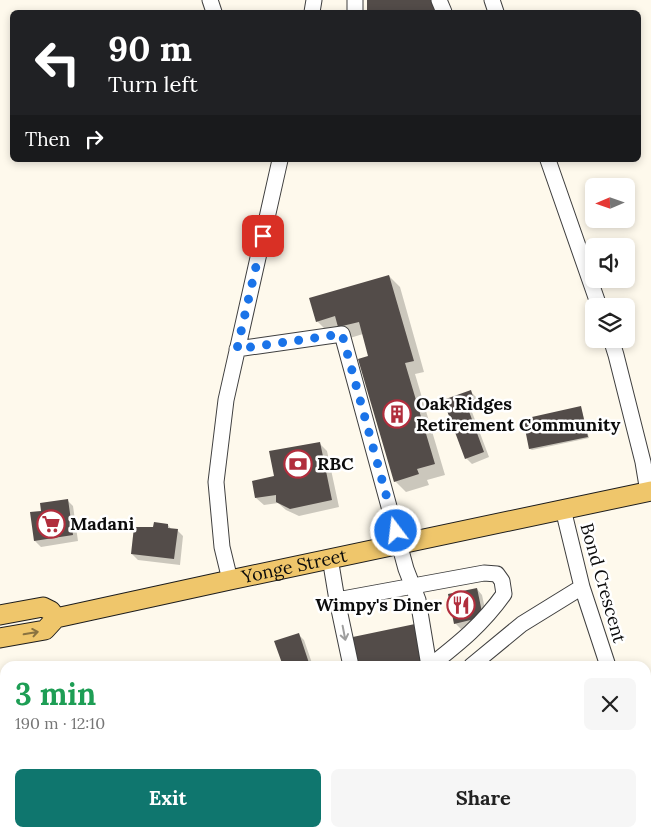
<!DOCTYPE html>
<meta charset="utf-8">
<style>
:root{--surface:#fff;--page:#f6f6f6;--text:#222;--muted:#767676;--accent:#0f766e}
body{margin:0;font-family:Lora,serif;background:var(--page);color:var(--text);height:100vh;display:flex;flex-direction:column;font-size:19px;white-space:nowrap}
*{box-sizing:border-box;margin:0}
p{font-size:16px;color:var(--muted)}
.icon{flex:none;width:28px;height:28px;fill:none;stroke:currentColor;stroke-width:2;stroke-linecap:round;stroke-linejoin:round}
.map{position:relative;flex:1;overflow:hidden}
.sheet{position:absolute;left:0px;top:661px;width:651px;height:176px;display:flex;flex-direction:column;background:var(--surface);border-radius:15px 15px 0 0;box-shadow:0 2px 8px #0003}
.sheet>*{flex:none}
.hud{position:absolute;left:10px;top:10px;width:631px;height:152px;border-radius:8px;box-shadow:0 2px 8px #0003;background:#202124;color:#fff;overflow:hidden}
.needle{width:32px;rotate:268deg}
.fabs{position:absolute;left:585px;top:178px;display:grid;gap:10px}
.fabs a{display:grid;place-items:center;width:50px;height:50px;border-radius:8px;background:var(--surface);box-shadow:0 2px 8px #0003;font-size:25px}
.pin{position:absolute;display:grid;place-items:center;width:42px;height:42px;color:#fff;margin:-21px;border-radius:10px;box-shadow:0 2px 8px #0006}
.me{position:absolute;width:55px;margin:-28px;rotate:345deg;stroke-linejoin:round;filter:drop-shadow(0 0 4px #0008)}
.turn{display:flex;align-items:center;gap:18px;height:105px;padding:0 15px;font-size:22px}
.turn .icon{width:65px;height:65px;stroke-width:2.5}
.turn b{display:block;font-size:35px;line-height:42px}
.then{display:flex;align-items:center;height:48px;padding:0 15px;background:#0003;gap:10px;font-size:19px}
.round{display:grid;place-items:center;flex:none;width:52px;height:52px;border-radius:8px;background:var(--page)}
.overview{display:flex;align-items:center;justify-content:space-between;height:85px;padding:0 15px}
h1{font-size:30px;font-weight:700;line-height:38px;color:#1e9e55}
.primary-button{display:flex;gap:10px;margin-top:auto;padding:10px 15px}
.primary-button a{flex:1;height:58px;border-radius:8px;background:var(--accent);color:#fff;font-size:20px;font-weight:700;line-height:58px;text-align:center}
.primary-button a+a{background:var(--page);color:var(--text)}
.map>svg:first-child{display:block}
.shadow{fill:#0003}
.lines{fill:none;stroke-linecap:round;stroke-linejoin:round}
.stream{stroke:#4097c3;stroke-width:4.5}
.building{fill:#534c49}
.minor-casing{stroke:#3f3f3f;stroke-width:17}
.major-casing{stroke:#1d1d1d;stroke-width:21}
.minor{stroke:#fff;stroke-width:15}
.major{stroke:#efc66b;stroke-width:19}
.oneway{stroke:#897240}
.oneway2{stroke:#9e9e9e}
.route{stroke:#1a73e8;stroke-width:9;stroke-dasharray:0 16.2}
.labels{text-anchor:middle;stroke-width:5;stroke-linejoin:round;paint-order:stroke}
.poi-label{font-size:18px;font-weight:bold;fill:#0c0c0c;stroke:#fff;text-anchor:start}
.street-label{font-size:18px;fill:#0c0c0c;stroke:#fff}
</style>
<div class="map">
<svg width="651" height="837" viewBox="0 0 651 837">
<rect width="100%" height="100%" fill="#fef9ec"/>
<path class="shadow" d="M369,0l71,12h-72z
M389,276l11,11 24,85 -9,2 30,101 -18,5 2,5 -23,7 -11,-11 -25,-124 -7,-23 -13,4 -22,-6 -11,-11z
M470,391l6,6 4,11 -8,4 17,45 -17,7 -6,-6 -21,-57z
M581,408l8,30 -57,12 -2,-1 -6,-29z
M319,443l8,8 12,56 -40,9 -13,-6 -8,-7 -14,2 -8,-7 20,-21z
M67,500l6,6 5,35 -37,6 -6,-6 -4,-28 11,-1z
M168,525l3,4 6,1 6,6 -3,29 -42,-5 -6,-6 22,-26z
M477,589l5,6 6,28 -27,6 -6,-6z
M298,634l6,6 9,26h-29l-8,-24z
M349,639l78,27h-72z
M121,832h42l-13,5h-28z
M259,832h27l-14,5h-10z"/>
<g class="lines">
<path class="stream" d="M64,832l1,5"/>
</g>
<path class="building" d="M367,0h66l4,12h-70z
M389,275l25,86 -9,2 30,101 -18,5 2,5 -25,8 -36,-123 10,-3 -9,-34 -21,5 -3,-11 -19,6 -7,-24z
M471,390l4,13 -8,3 17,46 -19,7 -22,-59z
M581,406l7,31 -59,12 -6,-30z
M320,442l12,58 -42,9 -14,-7v-7l-21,3 -3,-17 22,-5 -5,-25z
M68,499l5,36 -39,6 -4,-29 11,-1 -1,-8z
M154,522l14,2v4l10,1 -4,30 -43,-5 3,-27h19z
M477,588l6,29 -29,7 -6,-30z
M415,624l8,40 -9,2h-60l-6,-28z
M299,633l11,33h-27l-9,-25z
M119,832h25l-2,5h-21z"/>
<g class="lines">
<g class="minor-casing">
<path id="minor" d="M210,0l4,12
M439,0l5,12
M492,0l4,12
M312,12l2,-12
M355,12v-12
M548,160l51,146
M611,339l5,16 27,107 5,30
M237,349l105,-15 64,235 12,31 11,66
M563,509l19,78 26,79
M330,558l7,42 147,-27 13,1 5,7 2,13c-22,31 -45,49 -74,72
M230,580l-8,-33 -6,-65 10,-82 54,-240
M337,600l14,66
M471,666l51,-42 60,-37
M646,772l5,-1
M646,784l5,14"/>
</g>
<g class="major-casing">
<g id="major">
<path d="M0,615l43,-8 8,4 5,7"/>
<path id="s1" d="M0,638l45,-8 11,-12 174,-38 421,-89"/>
<path d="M0,800l5,17"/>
<path d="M10,832l1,5"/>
</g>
</g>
<use href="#minor" class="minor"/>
<use href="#major" class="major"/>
</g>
<defs><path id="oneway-shaft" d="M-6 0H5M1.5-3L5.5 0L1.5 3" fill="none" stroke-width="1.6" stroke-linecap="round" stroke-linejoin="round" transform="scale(1.25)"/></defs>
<use class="oneway" href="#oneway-shaft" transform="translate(31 633) rotate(-10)"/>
<use class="oneway2" href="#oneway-shaft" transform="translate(344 633) rotate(79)"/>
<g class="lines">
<path class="route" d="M263,236l-26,113 105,-15 54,197"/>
</g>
<defs>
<g id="building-ring" transform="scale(1.4375)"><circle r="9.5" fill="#fff" stroke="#b12e3d" stroke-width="1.5"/><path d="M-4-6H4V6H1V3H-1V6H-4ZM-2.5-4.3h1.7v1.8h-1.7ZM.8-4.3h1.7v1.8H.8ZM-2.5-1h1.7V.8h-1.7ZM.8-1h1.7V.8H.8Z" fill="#b12e3d"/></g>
<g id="bank-ring" transform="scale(1.4375)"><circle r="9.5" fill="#fff" stroke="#b12e3d" stroke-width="1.5"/><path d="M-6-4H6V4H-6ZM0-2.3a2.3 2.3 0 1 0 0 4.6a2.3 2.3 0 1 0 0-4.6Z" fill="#b12e3d"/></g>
<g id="supermarket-ring" transform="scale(1.4375)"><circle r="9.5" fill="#fff" stroke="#b12e3d" stroke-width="1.5"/><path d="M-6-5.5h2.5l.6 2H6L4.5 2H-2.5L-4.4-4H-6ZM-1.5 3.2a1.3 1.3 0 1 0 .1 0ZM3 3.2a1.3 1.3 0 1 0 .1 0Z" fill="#b12e3d"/></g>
<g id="restaurant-ring" transform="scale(1.4375)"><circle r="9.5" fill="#fff" stroke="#b12e3d" stroke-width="1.5"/><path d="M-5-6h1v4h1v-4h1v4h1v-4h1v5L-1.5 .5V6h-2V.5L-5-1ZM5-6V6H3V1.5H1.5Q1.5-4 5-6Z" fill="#b12e3d"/></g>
</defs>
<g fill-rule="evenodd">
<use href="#building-ring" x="397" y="414"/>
<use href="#bank-ring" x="298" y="464"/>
<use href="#supermarket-ring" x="51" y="524"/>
<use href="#restaurant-ring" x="461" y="605"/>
</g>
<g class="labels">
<g class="poi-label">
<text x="416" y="410">Oak Ridges<tspan x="416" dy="21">Retirement Community</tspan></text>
<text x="317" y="470">RBC</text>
<text x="70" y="530">Madani</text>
<text x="442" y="611" text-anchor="end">Wimpy's Diner</text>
</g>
<g class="street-label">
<text dy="6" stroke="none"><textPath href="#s1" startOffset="306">Yonge Street</textPath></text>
<text transform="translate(603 583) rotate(74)" y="6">Bond Crescent</text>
</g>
</g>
</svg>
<div class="fabs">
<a><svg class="needle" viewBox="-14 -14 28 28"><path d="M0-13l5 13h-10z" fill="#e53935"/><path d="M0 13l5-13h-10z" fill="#767676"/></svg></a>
<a><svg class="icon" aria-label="sound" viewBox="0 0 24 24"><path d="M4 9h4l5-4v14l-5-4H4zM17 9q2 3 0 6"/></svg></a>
<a><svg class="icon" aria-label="layers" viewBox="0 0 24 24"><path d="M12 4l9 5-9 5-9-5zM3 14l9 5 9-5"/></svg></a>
</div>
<div class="pin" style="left:263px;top:236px;background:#d93025"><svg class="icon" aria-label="arrive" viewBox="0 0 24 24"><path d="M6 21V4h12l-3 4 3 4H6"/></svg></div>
<svg class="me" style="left:396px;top:531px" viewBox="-20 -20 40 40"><circle r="17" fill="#1a73e8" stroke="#fff" stroke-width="3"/><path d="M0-11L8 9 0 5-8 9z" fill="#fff"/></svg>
<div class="hud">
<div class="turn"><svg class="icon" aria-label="left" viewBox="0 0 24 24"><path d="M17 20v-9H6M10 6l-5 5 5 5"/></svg><div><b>90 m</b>Turn left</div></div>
<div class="then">Then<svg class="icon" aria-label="right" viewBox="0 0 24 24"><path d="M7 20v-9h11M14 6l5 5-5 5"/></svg></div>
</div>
<section class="sheet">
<div class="overview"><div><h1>3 min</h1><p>190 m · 12:10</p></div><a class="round"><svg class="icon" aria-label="close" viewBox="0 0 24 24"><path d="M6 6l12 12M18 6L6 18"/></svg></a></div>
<div class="primary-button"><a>Exit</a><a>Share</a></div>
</section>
</div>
